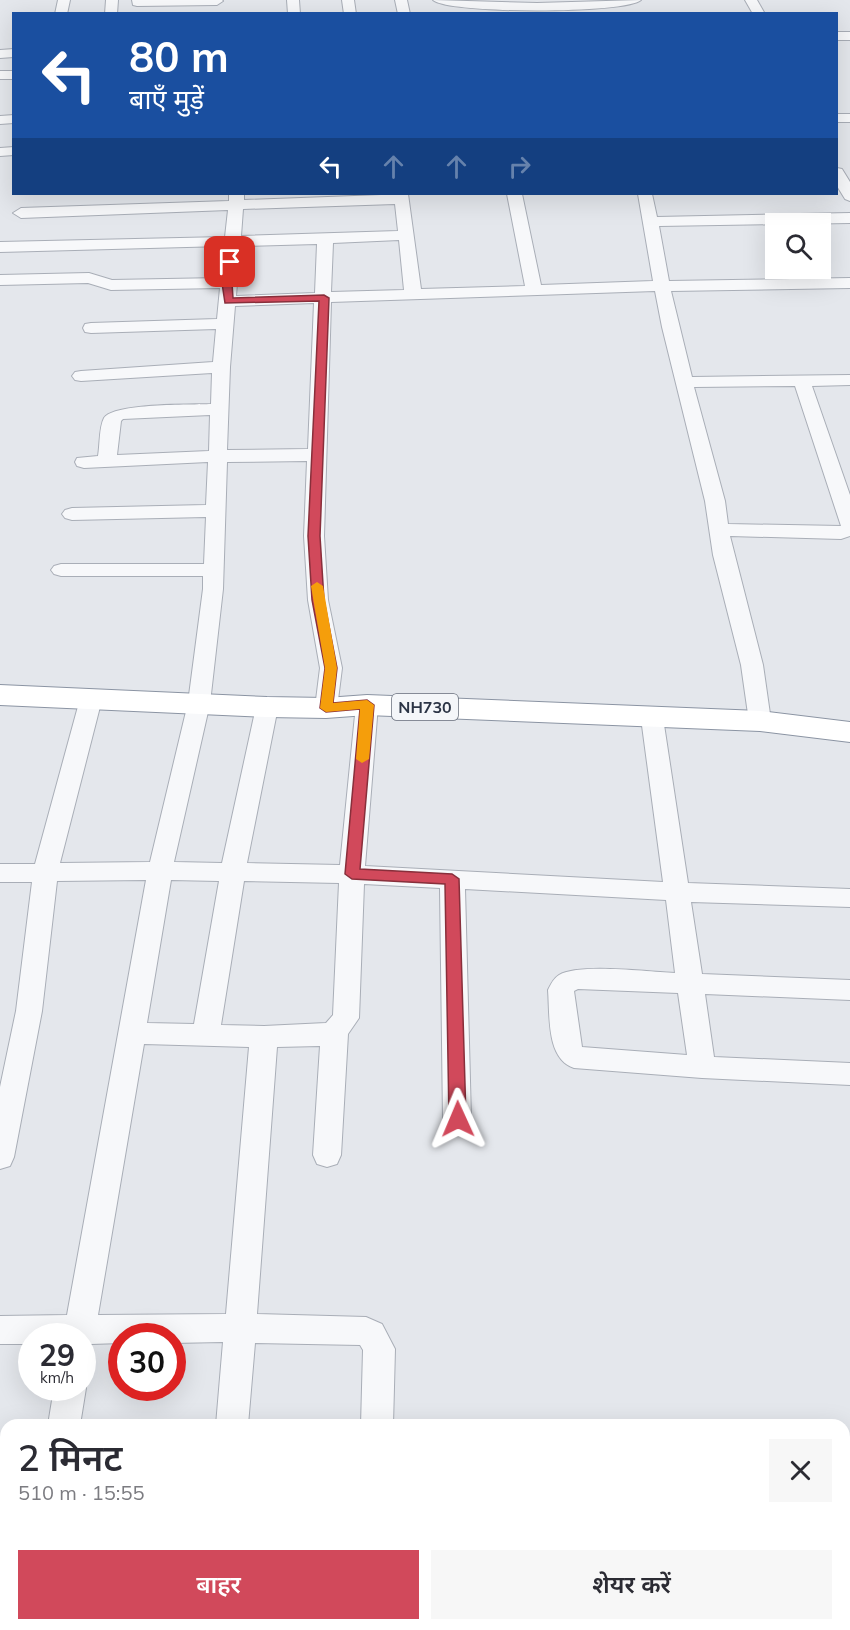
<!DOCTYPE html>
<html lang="hi">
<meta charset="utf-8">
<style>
:root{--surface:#fff;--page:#f7f7f7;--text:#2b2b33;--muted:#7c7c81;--accent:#d1495b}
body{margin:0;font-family:Mulish,"Noto Sans Devanagari",sans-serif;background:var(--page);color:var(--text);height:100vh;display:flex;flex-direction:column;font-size:22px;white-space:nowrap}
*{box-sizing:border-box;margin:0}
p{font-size:20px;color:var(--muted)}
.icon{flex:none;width:33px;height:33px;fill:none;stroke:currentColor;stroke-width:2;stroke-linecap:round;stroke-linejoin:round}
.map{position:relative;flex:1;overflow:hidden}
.sheet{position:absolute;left:0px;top:1419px;width:850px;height:212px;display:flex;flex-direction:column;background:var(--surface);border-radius:18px 18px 0 0;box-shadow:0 6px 24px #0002}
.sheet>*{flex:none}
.banner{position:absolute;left:12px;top:12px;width:826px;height:183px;border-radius:0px;box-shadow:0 6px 24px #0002;background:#1a4fa0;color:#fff;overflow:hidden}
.fabs{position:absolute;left:765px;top:213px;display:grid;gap:12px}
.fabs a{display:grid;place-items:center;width:66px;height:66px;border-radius:0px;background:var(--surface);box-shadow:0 6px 24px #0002;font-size:30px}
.speed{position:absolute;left:18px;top:1323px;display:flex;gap:12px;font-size:30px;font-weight:700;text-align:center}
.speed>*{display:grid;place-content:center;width:78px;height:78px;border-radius:50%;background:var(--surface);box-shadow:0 6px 24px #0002;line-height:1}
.speed small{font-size:15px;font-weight:400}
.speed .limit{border:9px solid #d22;background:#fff;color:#111}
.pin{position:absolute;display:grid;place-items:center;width:51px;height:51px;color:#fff;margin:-26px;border-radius:12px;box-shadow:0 3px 9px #0006}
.me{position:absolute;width:66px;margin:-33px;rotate:359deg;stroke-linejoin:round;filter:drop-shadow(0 0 4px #0008)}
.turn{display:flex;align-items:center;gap:21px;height:126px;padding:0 18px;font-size:27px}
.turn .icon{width:78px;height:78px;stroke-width:2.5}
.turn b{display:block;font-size:42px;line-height:51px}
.lanes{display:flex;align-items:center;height:57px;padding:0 18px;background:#0003;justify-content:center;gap:30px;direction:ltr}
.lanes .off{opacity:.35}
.round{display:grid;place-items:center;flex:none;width:63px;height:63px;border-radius:0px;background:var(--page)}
.overview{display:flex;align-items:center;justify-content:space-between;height:102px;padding:0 18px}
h1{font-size:36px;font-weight:600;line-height:45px}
.action{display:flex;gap:12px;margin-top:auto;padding:12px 18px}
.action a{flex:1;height:69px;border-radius:0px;background:var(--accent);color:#fff;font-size:24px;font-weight:600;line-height:69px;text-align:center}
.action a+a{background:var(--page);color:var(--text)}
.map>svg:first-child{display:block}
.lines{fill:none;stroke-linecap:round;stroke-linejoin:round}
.minor-casing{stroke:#a9aeb7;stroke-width:2}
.highway-casing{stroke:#8b94a3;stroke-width:2}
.minor{fill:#f7f8fa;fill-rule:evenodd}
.highway{fill:#fff;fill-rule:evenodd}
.route{fill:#d1495b;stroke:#882f3b;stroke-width:1.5}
.slow{fill:#f59e0b}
.labels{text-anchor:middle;stroke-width:5;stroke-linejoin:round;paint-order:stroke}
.shield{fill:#f4f6f9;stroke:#676e7b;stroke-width:1.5}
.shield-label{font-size:16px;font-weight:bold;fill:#2b3445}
</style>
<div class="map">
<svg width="850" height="1630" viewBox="0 0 850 1630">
<rect width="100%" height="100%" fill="#e4e7ec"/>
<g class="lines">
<g class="minor-casing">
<path id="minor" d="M58,0h12l-3,14h-12z
M106,0h12l-1,14h-12z
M132,0h90l1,1 -6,4 -80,1 -4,-1z
M287,0h12l1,14h-12z
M342,0h12l2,14h-12z
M395,0h12l3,14h-12z
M433,0l104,3 104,-3c-15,14 -193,14 -208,0z
M745,0h12l8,14h-12z
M837,32h13v8h-13z
M14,49v8l-14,1v-8z
M0,71h14v8h-14z
M837,114h13v8h-13z
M14,115v8l-14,1v-8z
M14,147v8l-14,1v-8z
M837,168l5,1 8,13v19l-5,-2 -8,-13z
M229,194h15v6l164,-6 13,95 104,-3 -18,-92h15l19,91 112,-4 -15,-87h14l5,23 193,-4v10l-191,3 10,55 181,-3v10l-179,3 21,86 158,-2v10l-38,1 38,109v41l-9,3 -111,-3 33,129 8,56 -3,5 -8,2 -8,-2 -3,-5 -8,-56 -28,-110 -8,-54 -43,-174 -7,-36 -324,11 -7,234 4,64 14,68 -5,40 -3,5 -8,2 -8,-2 -3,-5 5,-40 -12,-68 -4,-64 3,-75 -80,1 -4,127 -13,114 -36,159 48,1 34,-156 3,-5 8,-2 8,2 3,5 -31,156 93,2 16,-160 3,-5 8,-2 8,2 3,5 -13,161 298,16 -22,-164 3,-5 8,-2 8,2 3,5 25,165 162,6v18l-159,-5 11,72 148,6v20l-145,-6 9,63 136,6v22l-148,-7 -128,-10c-28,-9 -24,-53 -26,-78 3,-6 5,-11 11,-15 21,-12 89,-3 116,-2l-9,-73 -201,-11 6,230 -4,8 -10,4 -10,-4 -4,-8 -3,-231 -76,-4 -5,134 -11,16 -7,121 -4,9 -10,3 -10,-3 -4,-9 7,-109 -43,1 -20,267 109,3 16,7 13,25 -2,76h-32l2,-75 -3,-5 -105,-2 -7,82h-32l7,-83 -51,1v-7h-50v7l-31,1 -9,5v-13h-50v8h-32v-28l67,-1 79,-435 -89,1 -15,130 -28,146 -4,9 -10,3v-82l16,-76 16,-129h-32v-18h35l45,-165 3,-5 8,-2 8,2 3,5 -42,164 90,-1 38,-159 15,-114v-13h-142l-7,-2 -3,-4 3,-4 7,-2h143l2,-47 -134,3 -7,-2 -3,-4 3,-4 7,-2 134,-3 2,-43 -124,6 -7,-2 -2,-4 2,-4 21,-2c2,-11 1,-29 6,-38 9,-15 87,-13 107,-14l1,-31 -131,8 -6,-1 -3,-4 3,-4 6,-1 132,-9 3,-33 -125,4 -6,-1 -2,-4 2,-4 6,-1 126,-4 3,-31 -109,2 -23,-7 -88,2v-10l89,-2 23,7 109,-2 3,-32 -224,6v-10l225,-5 3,-27 -207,8 -8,-5 8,-5 208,-7zM395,204l3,27 -157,5 2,-27zM399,240l5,50 -73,2 2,-49zM317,244l-2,49 -79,3 4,-50zM314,303l-6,146 -81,1 3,-83 5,-61zM795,386l46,140 -113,-2 -3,-23 -31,-114zM210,415l-1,36 -92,4 4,-34 2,-2zM171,880l48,1 -25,143 -47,-1zM244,881l95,2 -6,132 -7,8 -62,3 -43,-1zM578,989l100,4 9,62 -105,-8 -8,-56zM144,1044l105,3 -23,267 -128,1z
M82,1380l4,8 -6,37h-32l6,-37h28z
M0,1441h6v32h-6z
M13,1624h36l-1,6h-36z
M192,1624h36v6h-36z
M356,1624h36v6h-36z"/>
</g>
<g class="highway-casing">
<path id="highway" d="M0,685l267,12 59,1 41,-3 393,16 90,11v20l-90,-11 -393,-16 -41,3 -59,-1 -267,-12z"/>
</g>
<use href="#minor" class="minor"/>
<use href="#highway" class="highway"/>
</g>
<path class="route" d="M230,260l5,2 -3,21 1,15 91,-3 5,3 -9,238 4,64 13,68 -4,35 34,-3 7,5 -14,164 92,5 7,5 7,240 -3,4 -5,2 -6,-2 -3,-4 -4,-235 -93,-5 -7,-5 15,-165 -34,3 -6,-4 5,-40 -13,-68 -4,-64 11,-235 -94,2 -3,-20 4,-21z"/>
<path class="slow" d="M317,582l6,4 14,82 -4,35 34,-3 7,5 -5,54 -7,4 -6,-4 4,-50 -34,3 -6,-4 5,-40 -14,-82z"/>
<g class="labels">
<rect class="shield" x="392" y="694" width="66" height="26" rx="4.5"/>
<g class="shield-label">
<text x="425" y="713">NH730</text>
</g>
</g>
</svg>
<div class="fabs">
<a><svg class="icon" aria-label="search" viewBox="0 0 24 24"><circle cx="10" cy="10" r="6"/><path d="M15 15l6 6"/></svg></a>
</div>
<div class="speed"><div>29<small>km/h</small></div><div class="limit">30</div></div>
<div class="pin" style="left:230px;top:262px;background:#d93025"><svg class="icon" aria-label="arrive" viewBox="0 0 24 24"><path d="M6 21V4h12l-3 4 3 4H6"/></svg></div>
<svg class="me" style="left:458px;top:1119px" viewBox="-20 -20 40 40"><path d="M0-17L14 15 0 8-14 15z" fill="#d1495b" stroke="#fff" stroke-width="4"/></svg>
<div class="banner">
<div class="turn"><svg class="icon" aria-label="left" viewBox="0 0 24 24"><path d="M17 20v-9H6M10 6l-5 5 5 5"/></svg><div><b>80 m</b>बाएँ मुड़ें</div></div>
<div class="lanes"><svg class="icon" aria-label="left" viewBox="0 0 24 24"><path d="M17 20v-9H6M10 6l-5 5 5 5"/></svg><svg class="icon off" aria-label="ahead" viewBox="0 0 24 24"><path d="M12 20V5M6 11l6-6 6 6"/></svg><svg class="icon off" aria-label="ahead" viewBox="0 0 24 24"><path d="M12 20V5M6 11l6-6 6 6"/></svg><svg class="icon off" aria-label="right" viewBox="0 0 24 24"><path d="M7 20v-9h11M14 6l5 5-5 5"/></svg></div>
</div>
<section class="sheet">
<div class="overview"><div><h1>2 मिनट</h1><p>510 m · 15:55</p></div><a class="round"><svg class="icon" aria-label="close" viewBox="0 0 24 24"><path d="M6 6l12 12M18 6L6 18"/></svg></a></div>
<div class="action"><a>बाहर</a><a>शेयर करें</a></div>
</section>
</div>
